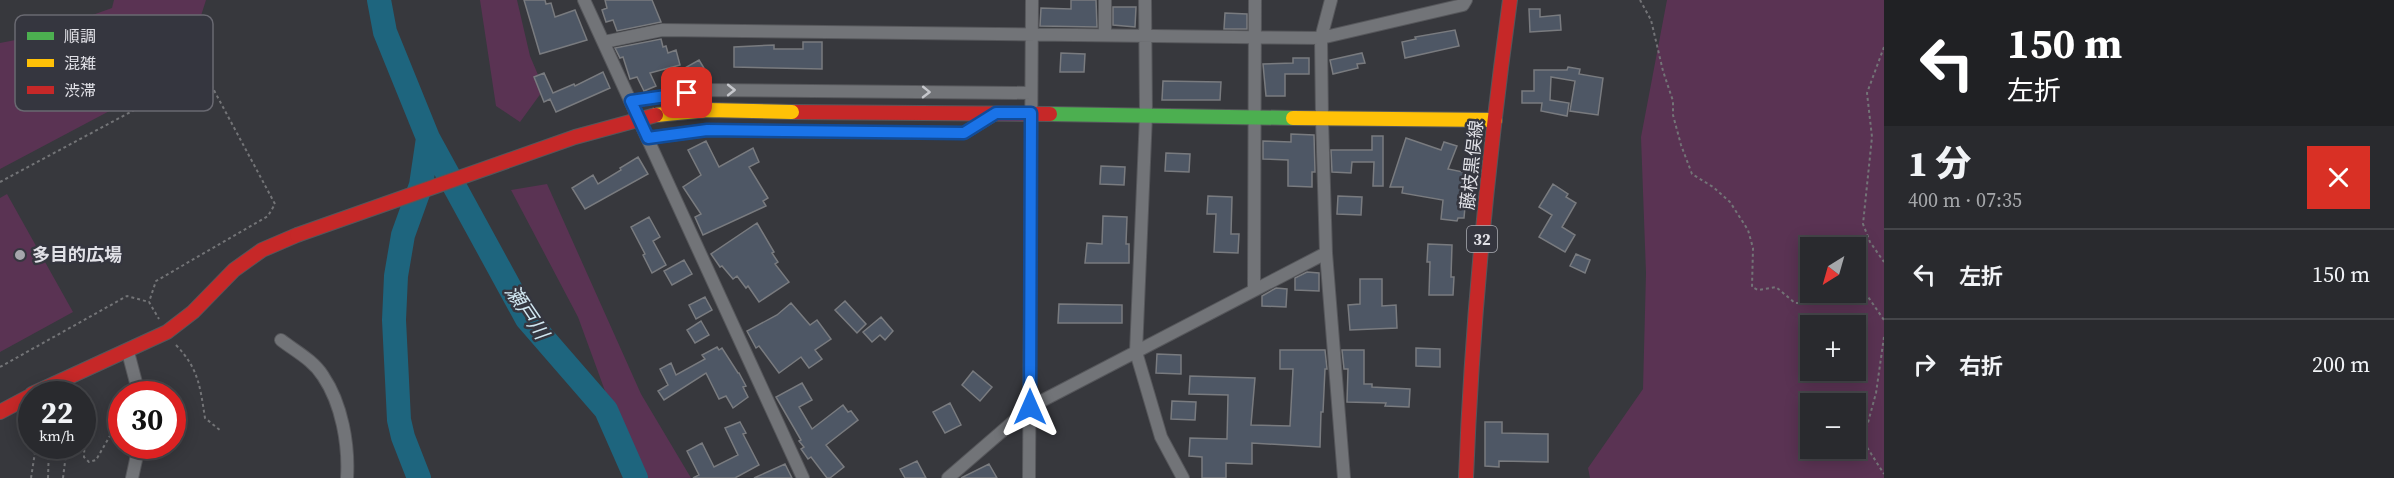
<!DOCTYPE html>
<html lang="ja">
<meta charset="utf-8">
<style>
:root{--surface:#292a2e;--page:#35363a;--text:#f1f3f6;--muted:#a5a7aa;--line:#45464a}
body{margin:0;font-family:"Source Serif 4","Noto Sans JP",serif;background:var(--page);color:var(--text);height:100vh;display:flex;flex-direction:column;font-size:22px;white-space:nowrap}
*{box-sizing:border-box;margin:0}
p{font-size:20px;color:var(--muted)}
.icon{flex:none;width:33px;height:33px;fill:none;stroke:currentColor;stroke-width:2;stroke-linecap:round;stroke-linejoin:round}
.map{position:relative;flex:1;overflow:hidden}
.sheet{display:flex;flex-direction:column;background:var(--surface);width:510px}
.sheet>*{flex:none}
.top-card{background:#202124;color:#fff;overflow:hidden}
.needle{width:39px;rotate:217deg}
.tools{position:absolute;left:1800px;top:237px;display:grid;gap:12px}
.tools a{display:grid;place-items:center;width:66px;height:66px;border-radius:0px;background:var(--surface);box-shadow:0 3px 15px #0003,0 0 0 2px var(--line);font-size:30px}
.speed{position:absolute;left:18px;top:381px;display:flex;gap:12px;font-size:30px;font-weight:700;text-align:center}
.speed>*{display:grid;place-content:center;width:78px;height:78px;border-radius:50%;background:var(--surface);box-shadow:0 3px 15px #0003,0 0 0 2px var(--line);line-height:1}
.speed small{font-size:15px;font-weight:400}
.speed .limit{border:9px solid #d22;background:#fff;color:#111}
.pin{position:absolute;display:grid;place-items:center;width:51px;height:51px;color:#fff;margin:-26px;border-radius:12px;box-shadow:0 3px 9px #0006}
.me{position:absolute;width:66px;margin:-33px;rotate:0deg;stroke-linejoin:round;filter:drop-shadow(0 0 4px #0008)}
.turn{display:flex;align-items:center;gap:21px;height:126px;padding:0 24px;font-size:27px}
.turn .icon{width:78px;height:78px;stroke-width:2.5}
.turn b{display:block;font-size:42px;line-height:51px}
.round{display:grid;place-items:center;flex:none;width:63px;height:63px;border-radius:0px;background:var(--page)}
.summary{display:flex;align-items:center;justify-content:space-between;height:102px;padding:0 24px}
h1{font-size:36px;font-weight:800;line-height:45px}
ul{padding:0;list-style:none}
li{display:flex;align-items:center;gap:18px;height:90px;padding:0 24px;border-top:2px solid var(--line)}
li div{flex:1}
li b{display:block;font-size:22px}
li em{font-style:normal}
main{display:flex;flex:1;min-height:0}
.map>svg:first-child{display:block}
.green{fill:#5a3353;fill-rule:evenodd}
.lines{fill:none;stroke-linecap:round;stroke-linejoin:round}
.river{stroke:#1e657e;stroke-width:24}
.building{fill:#4e5765;stroke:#797b7f;stroke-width:1.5}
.street-casing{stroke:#56575b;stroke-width:14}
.fast-casing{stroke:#56575b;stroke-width:16}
.slow-casing{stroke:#56575b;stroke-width:16}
.jam-casing{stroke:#56575b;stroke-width:16}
.path{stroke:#737477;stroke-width:2;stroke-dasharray:3 3;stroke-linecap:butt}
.street{stroke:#727478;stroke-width:12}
.fast{stroke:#4caf50;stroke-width:14}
.slow{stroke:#ffc107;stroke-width:14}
.jam{stroke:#c62828;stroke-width:14}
.slow-bridge-casing{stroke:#56575b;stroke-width:16;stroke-linecap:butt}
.jam-bridge-casing{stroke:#56575b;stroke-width:16;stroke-linecap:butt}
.slow-bridge{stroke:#ffc107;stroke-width:14}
.jam-bridge{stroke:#c62828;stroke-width:14}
.oneway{stroke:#c5c6cb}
.route-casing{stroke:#114b97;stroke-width:15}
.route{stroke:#1a73e8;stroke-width:10}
.poi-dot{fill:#a6a6ac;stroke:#35363f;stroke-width:2}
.labels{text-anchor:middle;stroke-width:5;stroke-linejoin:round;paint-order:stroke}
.shield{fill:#35363f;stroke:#adaeb5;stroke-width:1.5}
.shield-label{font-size:16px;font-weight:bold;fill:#e1e1e7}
.street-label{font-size:18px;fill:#e1e1e7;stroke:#35363f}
.poi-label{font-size:18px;font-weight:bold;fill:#e1e1e7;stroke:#35363f;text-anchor:start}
.water-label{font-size:20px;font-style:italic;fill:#d1e7f1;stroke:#35363f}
.key{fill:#35363f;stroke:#696971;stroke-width:1.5}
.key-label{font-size:16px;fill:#e1e1e7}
</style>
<main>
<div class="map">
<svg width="1884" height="478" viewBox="0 0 1884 478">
<rect width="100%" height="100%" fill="#37383d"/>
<path class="green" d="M114,0h92l-23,72 -183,97v-126l31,-6 81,-29z
M480,0h37l13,56 14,33 -24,33 -24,-16z
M1667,0h217v478h-294l-2,-10 55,-79 3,-116 -5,-136zM1810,248h46v44h-46zM1810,326h46v44h-46zM1810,404h46v44h-46z
M547,184l94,210 50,84h-45l-34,-68 -34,-93 -67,-127z
M7,194l66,118 -73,40v-154z"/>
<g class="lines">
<path class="river" d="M379,0l6,32 43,106 99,181 79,91 30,68
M419,478l-16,-41 -4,-17 -5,-100 2,-44 7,-41 18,-50 7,-47"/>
</g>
<path class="building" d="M524,0h21l1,4 5,-1 4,14 20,-7 12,30 -47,14z
M605,0h47l9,22 -44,9 -4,-11 -7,2 -4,-12 5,-2z
M1071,0h25l1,27 -57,-1 1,-18 30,1z
M1113,7h23l-1,20 -22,-2z
M1529,9h11v8l20,-2 1,15 -31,2z
M1225,13l22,1v15h-23z
M1455,30l4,16 -54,12 -3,-16 14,-3 -1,-2z
M661,39l2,8 3,-1 2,7 8,-3 4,15 -30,8 6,13 -12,5 -7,-14 -7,2 -7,-22 -3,1 -5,-10z
M803,42h19v27l-88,-2v-20l40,-2v4h29z
M1061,53l24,1 -1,18h-24z
M1362,53l3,10 -8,1 1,4 -25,6 -3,-14z
M1293,58h16v16h-24v22h-19l-3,-32 30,-1z
M699,60l8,13 -18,10 -2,-3 -5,3 -6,-10z
M1568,67l12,2 -1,5 24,4 -5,37 -28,-4 5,-30 -24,-4 -1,23 19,3 -2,13 -26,-5 1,-8h-20v-12h12v-21h33z
M603,72l7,16 -54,24 -6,-13 -6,3 -10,-25 10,-4 9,20 21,-9 1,2z
M1163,81l58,1 -1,18h-58z
M1291,134l23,1 1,37h-3v15l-24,-1v-26l-25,-1v-18l28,1z
M1372,136h11v50h-10l1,-24h-22l-1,11 -19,-1 -1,-22h41z
M1406,138l35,12 3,-8 13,4 -9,23 20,4 -4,45h-6l-1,3 -16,-2 2,-19 -41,-7 1,-6h-13z
M706,141l13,26 34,-19 6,14 -10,5 19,31 -5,3 3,5 -63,29 -8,-18 6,-3 -18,-27 18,-12 -13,-25z
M1166,153l24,1 -1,18 -24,-1z
M638,157l10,17 -63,35 -13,-21 21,-13 5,9 23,-14 -1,-2z
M1101,166l24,1 -1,18 -24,-1z
M1553,184l15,10 -2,3 10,6 -14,24 13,8 -10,17 -26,-15 13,-22 -13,-8z
M1208,196l24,1 -1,37h8l-1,19 -24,-1 2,-38h-9z
M1338,196l24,1 -1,18 -24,-1z
M1103,216l24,1 -1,27h3v19h-44l2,-20 15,1z
M649,217l11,20 -7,4 13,24 -14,8 -9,-18 2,-1 -14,-27z
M757,223l17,29 -2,1 6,9 -3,2 14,18 -30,20 -11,-16 -2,2 -9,-12 -4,3 -11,-13 -2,1 -9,-13z
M1428,244l24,1 -1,32h3l-1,18h-24l1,-33h-3z
M1576,254l14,6 -5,13 -15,-7z
M684,260l8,14 -20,11 -8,-14z
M1307,272l12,1v18l-24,-1v-12z
M1360,279h22v27l14,-1 1,23 -47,2 -2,-25 12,-1z
M1276,288l11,1 -1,18 -24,-1v-10z
M705,297l7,13 -16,9 -7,-14z
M845,301l21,23 -9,9 -22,-23z
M791,303l19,22 7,-5 14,19 -16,11 7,9 -13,9 -8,-11 -22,16 -20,-27 -3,2 -9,-17 30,-16z
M1059,304l63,1v18h-64z
M881,317l12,14 -8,9 -5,-5 -8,7 -9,-10z
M701,321l8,14 -14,8 -8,-13z
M717,347l2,3 3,-2 16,25h1l7,13 -3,1 5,10 -15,11 -7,-12 -7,3 -13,-26 -42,27 -6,-9 10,-6 -8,-16 11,-6 5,12 29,-16 -3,-4z
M1416,348l24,1v18l-24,-1z
M1280,350h45l2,19h-2l-2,43h-2l-1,35 -68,-4v21l-26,-1v15h-24v-21l-13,-1 1,-18 37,1 1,-44 -39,-1 1,-18 65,2 -4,47 39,1 3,-57h-13z
M1342,350h22v34h8v3l38,2 -1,18 -24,-1 1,-3 -39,-1 1,-33h-4z
M1157,354l24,1v19l-25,-1z
M973,371l19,16 -12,14 -18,-16z
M802,383l10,17 -13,7 13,22 31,-24 5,7 3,-1 7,9 -32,25 18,22 -14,11h-3l-16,-21 -3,2 -7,-10 3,-2 -5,-6 2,-1 -25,-43z
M1172,401l24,1 -1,18 -24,-1z
M950,403l11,22 -16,8 -12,-21z
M740,422l6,11 -3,1 16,31 -24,13h-42l6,-3 -12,-24 15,-8 12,24 24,-12 -13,-27z
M1485,422h17v11l46,1v28l-49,-1v6l-14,-1z
M917,461l9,17h-21l-5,-9z
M785,464l7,14h-38z
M989,464l8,14h-36z"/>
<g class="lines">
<g class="street-casing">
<path id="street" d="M584,0l219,478
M1105,0v35
M1145,0l1,115 -10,237 25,85 22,41
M1331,0l-10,38 1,81 4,134 18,225
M604,42l58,-12 659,8 142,-33 3,-5
M631,101l75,-11 325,3
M648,138l59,-8 257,3 31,-19
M1254,289l1,-289
M281,340c14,11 32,20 42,36 19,28 26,69 24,102
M128,352l11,42
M132,478l7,-32
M948,478l82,-71 296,-154
M1029,478l3,-478"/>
</g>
<g class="fast-casing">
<path id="fast" d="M1050,114l243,4"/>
</g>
<g class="slow-casing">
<path id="slow" d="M1293,118l202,2"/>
</g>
<g class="jam-casing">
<path id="jam" d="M792,112l258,2
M32,394l135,-62 26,-20 41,-42 28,-20 35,-15
M0,412l32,-17
M1466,478c6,-160 22,-319 44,-478"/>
</g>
<path class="path" d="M1640,0l11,20 12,51 10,30v14l8,30 11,29 21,13 17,15 18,28 5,18 -1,39 6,3 18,-3 19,16h6l9,-12
M1884,47l-17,46 5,44 -9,87 7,18 14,20
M0,182l194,-104 15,3 66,123 -7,12 -112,65 -7,21
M1856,285l8,6 20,29
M1884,337l-8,56 -13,48 21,33
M176,345c23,24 24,42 29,73l16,13
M0,367l127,-71 22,6 10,17
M82,420l3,9 -1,28 5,5 7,-2 26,-45
M31,478l5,-32
M48,478l1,-32
M63,478l4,-32"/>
<use href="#street" class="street"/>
<use href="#fast" class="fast"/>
<use href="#slow" class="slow"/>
<use href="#jam" class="jam"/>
<g class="slow-bridge-casing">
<path id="slow-bridge" d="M656,115l52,-5 84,2"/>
</g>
<g class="jam-bridge-casing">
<path id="jam-bridge" d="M297,235l278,-98 81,-22"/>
</g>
<use href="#slow-bridge" class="slow-bridge"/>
<use href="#jam-bridge" class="jam-bridge"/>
</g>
<defs><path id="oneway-chevron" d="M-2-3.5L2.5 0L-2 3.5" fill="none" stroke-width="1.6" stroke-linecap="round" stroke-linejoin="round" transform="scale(1.5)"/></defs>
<g class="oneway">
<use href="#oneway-chevron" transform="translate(731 90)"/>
<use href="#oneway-chevron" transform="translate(926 92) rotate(1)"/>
</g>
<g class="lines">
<g class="route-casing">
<path id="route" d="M687,93l-56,8 17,37 59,-8 257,3 32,-20h35l-1,294"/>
</g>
<use href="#route" class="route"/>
</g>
<circle class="poi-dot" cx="20" cy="255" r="6"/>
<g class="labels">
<rect class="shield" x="1467" y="226" width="30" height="26" rx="4.5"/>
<g class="shield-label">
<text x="1482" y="245">32</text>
</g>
<g class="street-label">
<text transform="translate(1472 165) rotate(-84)" y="6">藤枝黒俣線</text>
</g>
<g class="poi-label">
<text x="32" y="261">多目的広場</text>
</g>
<g class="water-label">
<text transform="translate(527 312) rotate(56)" y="7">瀬戸川</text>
</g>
</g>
<rect x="15" y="15" width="198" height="96" rx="9" class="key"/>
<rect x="27" y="32" width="27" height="8" fill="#4caf50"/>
<rect x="27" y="59" width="27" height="8" fill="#ffc107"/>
<rect x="27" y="86" width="27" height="8" fill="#c62828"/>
<g class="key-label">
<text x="64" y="42">順調</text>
<text x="64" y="69">混雑</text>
<text x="64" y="96">渋滞</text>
</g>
</svg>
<div class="tools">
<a><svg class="needle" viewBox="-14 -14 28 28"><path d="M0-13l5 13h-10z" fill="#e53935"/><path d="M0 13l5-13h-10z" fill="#a5a7aa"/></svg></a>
<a>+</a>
<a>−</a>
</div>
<div class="speed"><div>22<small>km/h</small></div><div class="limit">30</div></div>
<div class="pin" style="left:687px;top:93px;background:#d93025"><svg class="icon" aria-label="arrive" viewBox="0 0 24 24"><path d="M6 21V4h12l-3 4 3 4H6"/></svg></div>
<svg class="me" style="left:1030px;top:407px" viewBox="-20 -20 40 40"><path d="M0-17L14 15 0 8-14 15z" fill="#1a73e8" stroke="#fff" stroke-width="4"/></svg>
</div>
<section class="sheet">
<div class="top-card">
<div class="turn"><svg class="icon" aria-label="left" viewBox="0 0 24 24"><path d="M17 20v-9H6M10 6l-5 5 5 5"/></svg><div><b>150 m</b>左折</div></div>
</div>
<div class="summary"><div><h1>1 分</h1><p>400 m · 07:35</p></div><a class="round" style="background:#d93025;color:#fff"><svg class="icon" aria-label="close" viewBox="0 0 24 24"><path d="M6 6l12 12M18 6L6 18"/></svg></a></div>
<ul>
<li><svg class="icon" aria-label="left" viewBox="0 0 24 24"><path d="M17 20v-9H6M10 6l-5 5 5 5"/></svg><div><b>左折</b></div><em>150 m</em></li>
<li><svg class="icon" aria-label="right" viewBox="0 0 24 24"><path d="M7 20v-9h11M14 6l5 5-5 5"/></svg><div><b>右折</b></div><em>200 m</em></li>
</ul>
</section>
</main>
